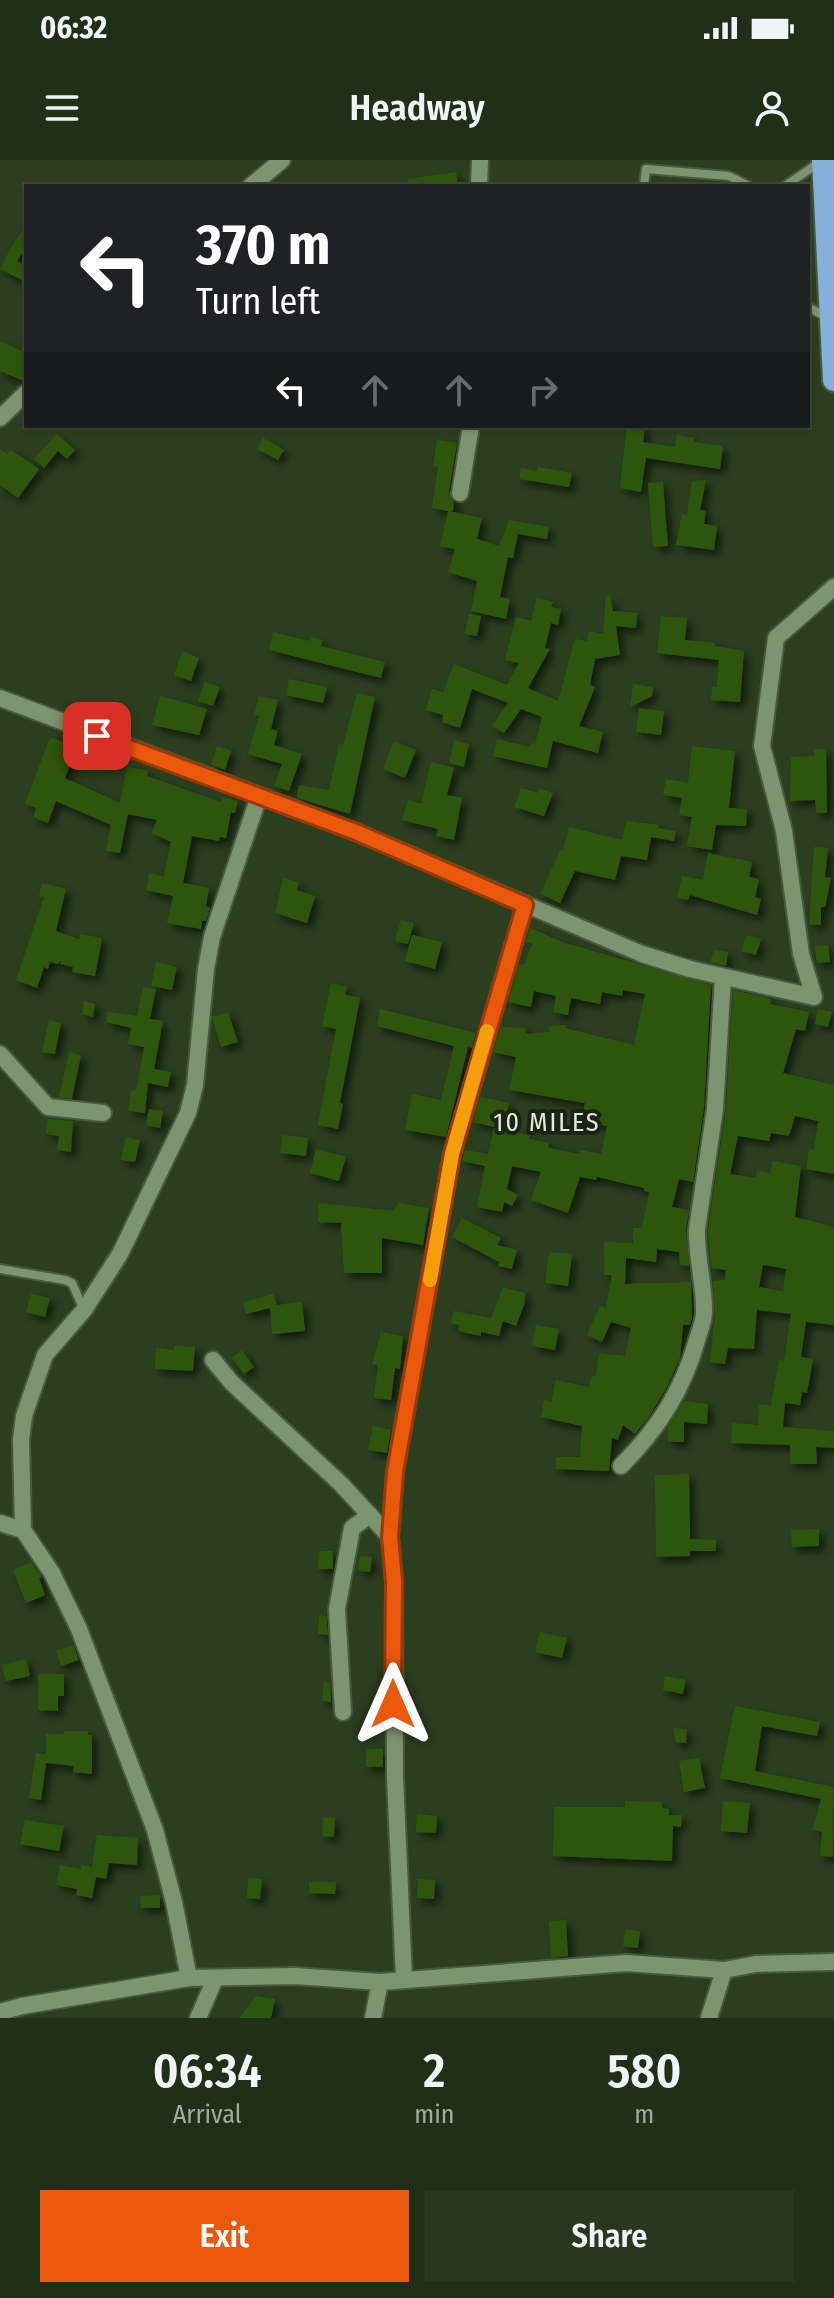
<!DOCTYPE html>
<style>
:root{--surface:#202f17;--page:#283720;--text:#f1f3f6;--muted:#a2a9a1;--line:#3d4a36;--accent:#ea580c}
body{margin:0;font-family:"Fira Sans Condensed",sans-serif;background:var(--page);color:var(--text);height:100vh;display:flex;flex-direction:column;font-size:30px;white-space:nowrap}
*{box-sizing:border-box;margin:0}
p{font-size:26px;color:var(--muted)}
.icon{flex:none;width:44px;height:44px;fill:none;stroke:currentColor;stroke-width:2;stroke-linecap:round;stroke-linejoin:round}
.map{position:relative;height:1858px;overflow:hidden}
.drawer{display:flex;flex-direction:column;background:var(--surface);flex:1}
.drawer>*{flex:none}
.hud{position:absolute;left:24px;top:24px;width:786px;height:244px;border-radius:0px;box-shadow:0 2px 6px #0004,0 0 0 2px var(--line);background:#202124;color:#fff;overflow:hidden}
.pin{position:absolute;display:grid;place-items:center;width:68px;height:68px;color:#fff;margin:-34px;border-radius:16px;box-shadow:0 4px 12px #0006}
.me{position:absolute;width:88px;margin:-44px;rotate:0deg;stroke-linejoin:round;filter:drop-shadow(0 0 6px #0008)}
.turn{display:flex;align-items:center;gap:28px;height:168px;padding:0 40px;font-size:36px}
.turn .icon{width:104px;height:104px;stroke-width:2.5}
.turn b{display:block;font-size:56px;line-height:68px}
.lanes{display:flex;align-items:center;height:76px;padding:0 40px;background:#0003;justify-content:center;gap:40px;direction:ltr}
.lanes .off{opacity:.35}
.eta{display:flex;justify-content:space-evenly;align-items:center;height:136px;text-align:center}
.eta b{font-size:48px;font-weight:600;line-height:56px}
.action{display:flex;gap:16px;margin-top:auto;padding:16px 40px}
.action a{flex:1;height:92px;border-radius:0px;background:var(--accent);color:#fff;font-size:32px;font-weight:600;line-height:92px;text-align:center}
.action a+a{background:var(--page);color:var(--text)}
.status{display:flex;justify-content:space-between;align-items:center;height:56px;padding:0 40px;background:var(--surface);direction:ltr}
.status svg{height:22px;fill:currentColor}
header{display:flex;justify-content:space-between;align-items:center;height:104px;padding:0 40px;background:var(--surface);font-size:36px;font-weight:600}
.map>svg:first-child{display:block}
.building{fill:#2f550d;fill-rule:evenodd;filter:url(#shadow)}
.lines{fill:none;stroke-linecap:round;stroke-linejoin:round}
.service-casing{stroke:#48593d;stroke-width:12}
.minor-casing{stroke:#48593d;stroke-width:20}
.trunk-casing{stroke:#48593d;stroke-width:26}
.service{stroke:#7d9470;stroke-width:8}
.minor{stroke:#7d9470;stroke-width:16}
.trunk{stroke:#84b0da;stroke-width:22}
.route-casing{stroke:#983908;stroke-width:20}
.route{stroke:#ea580c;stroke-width:14}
.slow{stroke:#f59e0b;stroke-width:14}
.labels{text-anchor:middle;stroke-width:8;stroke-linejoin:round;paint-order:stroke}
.quarter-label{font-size:26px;letter-spacing:2px;fill:#e0ecd9;stroke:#1a2314}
</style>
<div class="status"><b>06:32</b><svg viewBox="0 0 49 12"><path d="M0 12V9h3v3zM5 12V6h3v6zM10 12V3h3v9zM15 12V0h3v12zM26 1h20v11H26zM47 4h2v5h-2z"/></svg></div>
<header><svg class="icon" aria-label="menu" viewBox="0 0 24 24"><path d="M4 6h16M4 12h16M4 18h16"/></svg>Headway<svg class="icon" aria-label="person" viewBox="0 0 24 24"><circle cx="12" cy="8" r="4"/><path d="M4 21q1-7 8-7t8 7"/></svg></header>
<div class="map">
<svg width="834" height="1858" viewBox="0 0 834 1858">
<defs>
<filter id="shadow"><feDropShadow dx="5" dy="5" stdDeviation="4" flood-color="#0009"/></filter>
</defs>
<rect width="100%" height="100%" fill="#2b3f1f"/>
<path class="building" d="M456,12l2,14h-50v-7z
M26,66v22l-9,13 9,5v16l-26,-13 10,-20z
M0,181l26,12v29l-26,-11z
M627,266h18l-2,16 32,5 2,-12 17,3v4l29,4 -3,23 -74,-11 -5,34 -21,-4z
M57,274l18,16 -8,9 -9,-8 -14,17 -10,-9z
M263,278l21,12 -6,10 -21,-11z
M437,280l20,3 -8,48 5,11 -1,9h-4l33,7 -5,21 22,7 10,-26 40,7 -2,12 -29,-5 -5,24 -5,-1 -8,40 10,2 -4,20 -35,-8 6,-30 -29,-9 7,-23 -15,-3 8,-35 -16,-3 6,-41 -5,-1z
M0,289l7,5 4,-4 28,19 -21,29 -18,-13z
M538,307l34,6 -3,14 -50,-8 2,-11 16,3z
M706,320l-6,30 6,1 -2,13 13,2 -3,24 -38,-5 6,-31 5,1 5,-34z
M663,322l5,64 -15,1 -5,-64z
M610,435l3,16 24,2 -1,15 -20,-2 4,29 -25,4 -5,26 5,2 -16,39 24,6 -5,21 -45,-12 -6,27 -54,-12 4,-17 33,8 1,-4 4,1 7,-27 -21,-8 -17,24 -12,-7 16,-23 -36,-14 -12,39 -18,-6 1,-7 -17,-5 6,-21 11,3 11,-28 53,21 12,-22 -14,-3 11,-43 15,4 6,-23 16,4 -2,5 10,2 -3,16 -7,-2 -6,25 5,1 -22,39 30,13 17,-62 12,2 2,-10 14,3 3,-38z
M469,454l12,2 -4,20 -12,-2z
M661,456l26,2 -2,22 30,3v3l29,5 -4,51 -29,-2 1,-13h5l2,-27 -62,-7z
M273,472l37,9 1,-4 12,3 -2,6 64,16 -4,16 -112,-28z
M182,491l17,7 -8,23 -17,-6z
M289,519l38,8 -4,16 -37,-8z
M205,522l15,5 -7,19 -15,-5z
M633,524l20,3 -1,9 -22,11z
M357,533l18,4 -25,117 -53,-16 2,-13 30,5 10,-46 4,1z
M160,536l47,13 -8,26 -47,-10z
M259,536l19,4 -7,29 7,2 -4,14 28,9 -13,37 -15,-5 8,-22 -34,-10 11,-38 -5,-1z
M639,548l25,3 -3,24 -25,-3z
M50,577l27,10 -12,31 55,25 7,-36 21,4 -1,5 74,26 1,-5 16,4 -3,12 -4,-1 -5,26 -6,-1 -1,4 -27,-5 -9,47 26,5 -3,18 4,2 -4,13h-4l-1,8 -34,-6 6,-27 -27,-6 3,-17 15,3 7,-34 -20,-9 6,-13 -29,-6 -8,39 -14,-2 5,-26 -55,-24 -8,22 -15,-6 3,-9 -11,-4z
M454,580l15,4 -5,23 -15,-4z
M394,581l22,9 -11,28 -22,-9z
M217,586l14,5 -6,19 -14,-5z
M692,586l43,5 -6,57 18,1 -1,17 -30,-1 -4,25 -25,-4 5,-29 -13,-2 3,-17 -19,-3 3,-16 22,4z
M826,589l1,64h-11l-1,-13 -25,1 1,-44 23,-1v-6z
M431,602l23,6 -7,27 15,3 -8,42 -18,-4 2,-7 -36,-9 6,-20 13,4z
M521,628l17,5 1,-5 14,5 -9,23 -30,-9z
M626,661l33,4 -1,3 18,3 -2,10 -23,-4 -4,23 -26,-4 -6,24 -40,-9 -15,32 -20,-9 21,-45 2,1 6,-23 53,13z
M814,687l14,1 -3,29 6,1 -6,29h-4v18l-12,-1z
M708,693l44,9 -3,15 10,2 -4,18 6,2 -4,16 -67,-20 -2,5 -11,-2 5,-22 21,4z
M283,718l16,4 -2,8 18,6 -8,27 -32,-10z
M42,723l24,6 -10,42 23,8 1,-5 22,4 -7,38 -23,-4 1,-5 -13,-3 1,-4 -3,4 -8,-2 -2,7 -4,-2 -7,21 -21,-8 28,-83 -5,-1z
M401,760l13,3 -6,21 -13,-3z
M530,768l35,15 146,42 -7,123 -11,74 -14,-3 -7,28 17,3 -3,19 3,37 -9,-1 -1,-13 -22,-3 -1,13 -30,-4 -1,26 66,-2 1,36 -2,7h-7l-3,33 -13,29 -18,30 -14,17 -12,-9 -5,15 -6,-2 -3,33 -53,-2v-12h24l2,-31 -41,-9 3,-17 7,2 5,-22 32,7 4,-11 4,1 3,-24 26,3 6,-28 -20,-6 -9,20 -15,-7 13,-29 6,2 6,-33h-8v-33l29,1v-15h9l7,-36 -5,-1v-3l-47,-11 -1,3 -16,-3 -12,36 -37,-13 10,-28 -29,-6 -5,23 11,6 -6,11 -8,-4 -2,10 -25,-5 8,-41 -23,-5 3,-11 23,4 6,-26 36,7 -1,4 20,4 -1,4 6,2 25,5 1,-4 21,4 6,-28 -26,-5 4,-18 -76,-13 7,-33 -23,-5 8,-25 24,1 1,6 23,-2 1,-6 16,-1 -1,3 69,17 11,-51 -22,-4 -1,6 -20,-4 -2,12 -29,-6 -3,17 -15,-3 3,-16 -22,-5 -3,16 -23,-5 11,-38 5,1 8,-21 -6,-2z
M412,775l30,7 -7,27 -30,-8z
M746,775l15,4 -5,16 -15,-4z
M828,785l2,17 -13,1 -2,-17z
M714,790l14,2 -2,14 -16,-4z
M156,802l21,5 -5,23 -21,-4z
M331,823l16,4 -2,8 15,3 -20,105 3,1 -5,25 -20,-4 18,-96 -14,-3z
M143,827l13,2 -6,30 13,2 -9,48 17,3 -3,15 -20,-4 -3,30 -17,-2 3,-21 5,1 8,-44 -16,-3 3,-16 -25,-6 2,-10 29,4z
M733,830l38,9 -1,5 39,8 -4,19 -9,-2 -13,44 51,12v89l-28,-5 3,-20 5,1 4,-29 -23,-5 -6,20 -18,-3 -2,8 -31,-5 -8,38 26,4 1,-7 13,2 3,-12 28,5 -6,51 39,10v98l-28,-3 -5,35 12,2 -6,34 -5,-1 -2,13 -15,-2 -2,24 51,4v17l-18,-1 1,17h-27v-19l-59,-2 1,-20 26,2 1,-20h12l8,-45 5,1 7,-47 -34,-4 -3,39 -26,-1 -3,16 -15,-2 5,-48 -2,-33 12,-1 1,-10 -15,-2 -3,-38 18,-120zM763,1105l23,4 -3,22 -24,-4z
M84,841l11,3 -2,13 -11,-3z
M380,849l96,24 -4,15 -4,-1 -22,90 -41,-7 7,-36 29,6 13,-54 -77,-20z
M818,849l14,3 -4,15 -13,-3z
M228,852l10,30 -17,5 -9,-30z
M49,860l12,3 -6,31 -13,-2z
M69,892l12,3 -9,44 -13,-2z
M480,937l29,6 -6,26 -30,-7z
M149,949l14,2 -3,17 -14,-3z
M48,959l25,2 -2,31 -14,-2 2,-14 -13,-2z
M282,975l26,3 -2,18 -26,-3z
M126,977l14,3 -5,22 -14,-2z
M316,989l30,8 -7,24 -29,-8z
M319,1043l75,8 4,-8 31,5 -6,37 -41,-7v35h-38l-3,-50 -23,-1z
M462,1058l39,20 -4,7 20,5 -5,19 -14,-3 1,-4 -47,-25z
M549,1092l23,2 -4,32 -23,-3z
M503,1127l22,6v9l-9,24 -13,-5 -4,15 -18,-4v4l-23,-5 1,-6 -8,-2 3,-12 37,7z
M31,1134l19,4 -5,19 -19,-5z
M273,1134l4,11 25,-3 3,29 -33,3 -2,-26 -24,6 -3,-12z
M536,1165l23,4 -4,21 -23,-4z
M381,1172l22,4 -3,33 -5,-1 -4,32 -17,-2 4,-33 -6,-1z
M174,1186l21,1 -2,24 -38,-2 1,-21 18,2z
M242,1190l12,17 -10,7 -12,-16z
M684,1241l24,3 -1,20 -23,-2v20h-16v-15z
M373,1266l18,4 -4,23 -19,-3z
M689,1314l1,65 26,1v11h-26v5l-34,1 -1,-82z
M819,1369v17l-27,1 -1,-17z
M319,1391h14v18h-15z
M360,1396l12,1 -2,15 -12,-1z
M31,1402l11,15 -3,1 6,17 -19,8 -13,-33z
M319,1455l7,1 2,19 -10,-1z
M540,1472l27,6 -5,20 -27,-6z
M73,1485l6,15 -18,6 -5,-15z
M26,1499l4,17 -24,5 -4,-16z
M38,1514h26v22h-6v15l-20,-1z
M665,1516l21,4 -3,14 -20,-4z
M324,1522l6,1 1,19 -9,-1z
M735,1546l85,16 -3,14 -55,-10 -7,45 79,16 -1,70 -13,-1 2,-24 -9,-2 8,-31 -101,-21z
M673,1568l14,1 -1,14 -10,-1z
M64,1571h24v4h4v39l-19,-2 1,-6 -28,-3 -5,37 -12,-2 7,-45 10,1v-20h18z
M366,1589h17v18h-17z
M699,1598l6,30 -21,4 -5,-31z
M625,1641l37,1v6l7,1v6h13l-1,12 -8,-1 -1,35 -119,-5 1,-49h71z
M723,1641l27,2 -3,30 -26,-2z
M417,1654l20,2 -1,17 -20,-1z
M323,1657l12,1 -1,19 -12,-1z
M25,1660l39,6 -5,25 -39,-7z
M97,1675l41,3 -1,27 -28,-2 -3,16 -10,-2 -4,21 -16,-3 1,-6 -21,-4 4,-20 21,4v-4l11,2z
M248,1718l14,1 -2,20 -13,-1z
M418,1719l17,1 -1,19 -17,-1z
M309,1722h27l-1,12 -26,-1z
M160,1735v13h-19l-1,-12z
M566,1760l2,36 -17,2 -2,-37z
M625,1769l15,2 -2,17 -15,-2z
M256,1836l19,3 -4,19h-32z"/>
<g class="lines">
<g class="service-casing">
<path id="service" d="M644,26l2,-17 83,7 20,10
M785,26l35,-24
M808,147l18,10
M0,1109l65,11 7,3 12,27"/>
</g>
<g class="minor-casing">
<path id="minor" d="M251,26l31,-26
M479,26l1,-26
M0,258l26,-25
M460,333l11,-67
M0,538l356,134 286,122 48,15 124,28 -13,-43 -17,-123 -22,-85 14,-108 58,-51
M0,894l48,53 55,6
M213,1200l19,23 109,101 49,53
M621,1306c37,-37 62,-76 76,-126 3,-10 8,-21 7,-31 0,-27 -8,-53 -7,-80l18,-120 8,-132
M0,1363l23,7
M343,1552l-6,-103 15,-81 18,-13
M189,1818l-15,-76 -19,-72 -76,-201 -27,-56 -29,-43 -2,-90 3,-24 21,-61 39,-45 36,-56 68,-141 7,-28 11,-116 6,-32 47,-141
M404,1819l-9,-202 -1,-196 -4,-44 5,-65 57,-318 73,-249
M0,1852l22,-6 167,-28 106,-2 85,6 246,-19 98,7 32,-6 78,-2
M198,1858l17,-39
M373,1858l7,-36
M709,1858l15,-48"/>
</g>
<g class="trunk-casing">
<path id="trunk" d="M823,0l11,220"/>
</g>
<use href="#service" class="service"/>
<use href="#minor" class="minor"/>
<use href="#trunk" class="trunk"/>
</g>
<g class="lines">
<g class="route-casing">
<path id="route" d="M97,576l259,96 169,73 -73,249 -57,318 -5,65 4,44 -1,123"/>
</g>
<use href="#route" class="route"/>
<path class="slow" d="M430,1120l22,-126 35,-123"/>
</g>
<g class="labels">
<g class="quarter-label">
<text x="547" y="971">10 MILES</text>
</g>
</g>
</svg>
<div class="pin" style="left:97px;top:576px;background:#d93025"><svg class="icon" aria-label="arrive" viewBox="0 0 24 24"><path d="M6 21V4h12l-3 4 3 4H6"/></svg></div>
<svg class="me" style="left:393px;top:1544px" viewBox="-20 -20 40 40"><path d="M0-17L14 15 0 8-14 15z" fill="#ea580c" stroke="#fff" stroke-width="4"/></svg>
<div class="hud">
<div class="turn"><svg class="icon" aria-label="left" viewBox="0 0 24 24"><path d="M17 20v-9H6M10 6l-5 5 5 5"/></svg><div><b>370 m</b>Turn left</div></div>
<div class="lanes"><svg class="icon" aria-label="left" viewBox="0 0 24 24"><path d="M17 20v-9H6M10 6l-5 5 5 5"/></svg><svg class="icon off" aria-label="ahead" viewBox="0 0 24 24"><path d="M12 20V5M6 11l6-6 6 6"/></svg><svg class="icon off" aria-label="ahead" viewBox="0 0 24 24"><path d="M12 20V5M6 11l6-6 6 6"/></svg><svg class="icon off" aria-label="right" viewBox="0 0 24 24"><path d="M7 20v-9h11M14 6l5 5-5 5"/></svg></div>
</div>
</div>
<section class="drawer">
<div class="eta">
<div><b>06:34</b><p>Arrival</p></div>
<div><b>2</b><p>min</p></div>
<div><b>580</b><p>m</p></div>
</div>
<div class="action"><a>Exit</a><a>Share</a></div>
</section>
